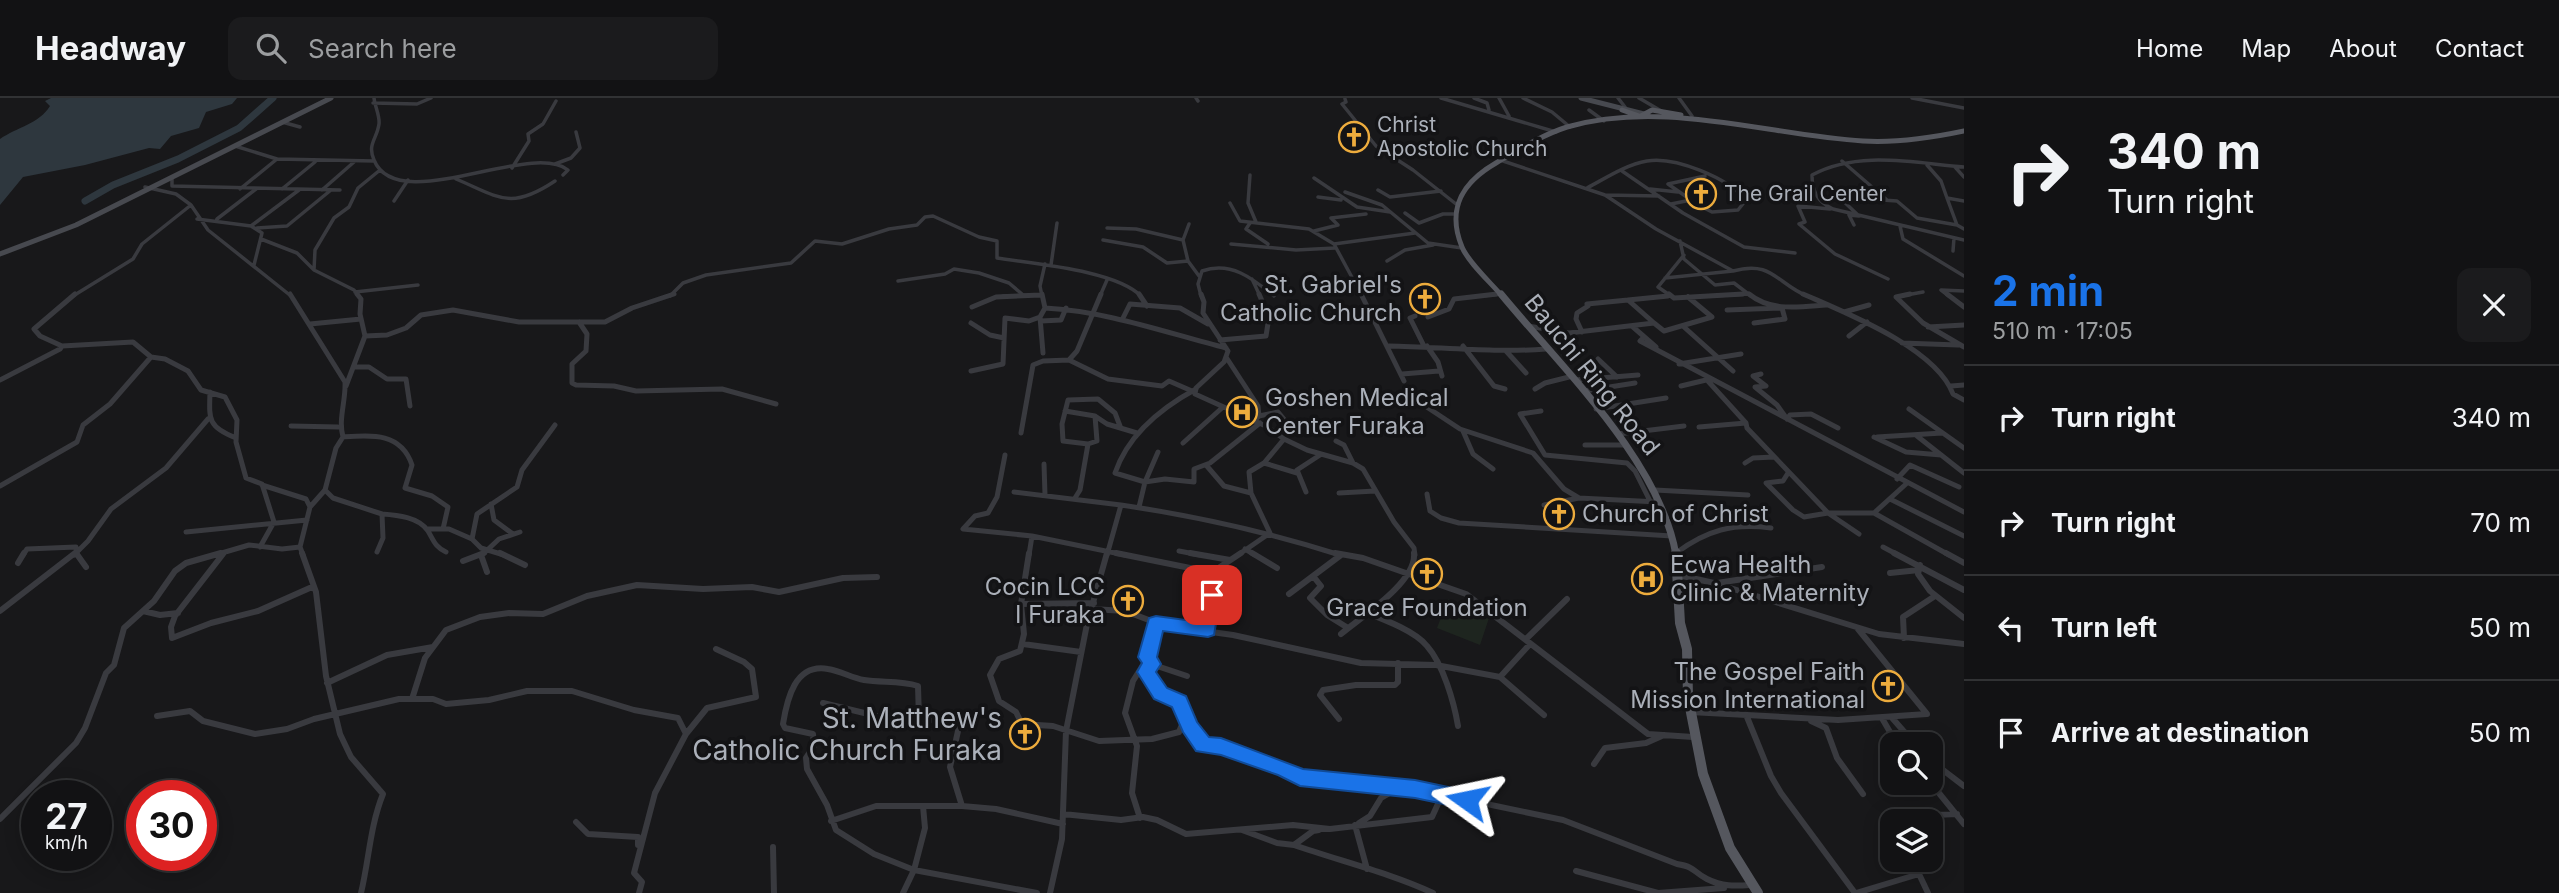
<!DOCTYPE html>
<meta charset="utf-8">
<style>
:root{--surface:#121214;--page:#1b1b1d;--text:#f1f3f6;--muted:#9c9ea0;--line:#313234;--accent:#1a73e8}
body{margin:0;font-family:Inter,sans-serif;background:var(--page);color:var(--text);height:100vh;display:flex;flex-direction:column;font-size:26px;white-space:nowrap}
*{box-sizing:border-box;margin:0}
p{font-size:23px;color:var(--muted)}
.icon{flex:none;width:38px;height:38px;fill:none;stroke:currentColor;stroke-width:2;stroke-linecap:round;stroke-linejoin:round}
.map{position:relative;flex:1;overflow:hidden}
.details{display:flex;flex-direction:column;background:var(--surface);width:595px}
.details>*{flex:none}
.banner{background:#121214;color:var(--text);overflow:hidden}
.buttons{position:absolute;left:1880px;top:634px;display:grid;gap:14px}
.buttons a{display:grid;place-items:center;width:63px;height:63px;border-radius:14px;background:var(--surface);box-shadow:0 4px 18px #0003,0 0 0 2px var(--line);font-size:35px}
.speed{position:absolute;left:21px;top:682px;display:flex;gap:14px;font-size:35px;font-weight:700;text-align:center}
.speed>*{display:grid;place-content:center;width:91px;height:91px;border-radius:50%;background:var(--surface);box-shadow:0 4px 18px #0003,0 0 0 2px var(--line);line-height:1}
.speed small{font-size:18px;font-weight:400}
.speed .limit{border:10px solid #d22;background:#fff;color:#111}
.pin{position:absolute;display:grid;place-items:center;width:60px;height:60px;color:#fff;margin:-30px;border-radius:14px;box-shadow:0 4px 10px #0006}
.me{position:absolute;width:77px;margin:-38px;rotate:282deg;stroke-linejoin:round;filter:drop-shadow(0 0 5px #0008)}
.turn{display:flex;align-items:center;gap:24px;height:147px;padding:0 28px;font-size:32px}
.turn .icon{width:91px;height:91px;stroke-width:2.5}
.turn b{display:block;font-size:49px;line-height:60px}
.round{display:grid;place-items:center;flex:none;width:74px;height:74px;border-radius:14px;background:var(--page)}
.headline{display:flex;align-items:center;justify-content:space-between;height:119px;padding:0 28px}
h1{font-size:42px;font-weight:700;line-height:52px;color:var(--accent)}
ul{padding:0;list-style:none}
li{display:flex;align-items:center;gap:21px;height:105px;padding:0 28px;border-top:2px solid var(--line)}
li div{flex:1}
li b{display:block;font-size:26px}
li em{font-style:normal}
header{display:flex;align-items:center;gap:42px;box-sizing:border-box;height:98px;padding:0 35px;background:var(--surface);border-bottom:2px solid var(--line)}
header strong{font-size:33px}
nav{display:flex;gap:38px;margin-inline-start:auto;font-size:24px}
.search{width:490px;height:63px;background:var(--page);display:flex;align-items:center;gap:18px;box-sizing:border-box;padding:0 24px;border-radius:14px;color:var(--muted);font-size:26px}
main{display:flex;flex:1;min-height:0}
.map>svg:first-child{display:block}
.green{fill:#1e251f}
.water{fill:#2e373e}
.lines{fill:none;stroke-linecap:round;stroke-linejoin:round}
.river{stroke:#2e373e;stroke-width:7}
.street-far2{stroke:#393a3f;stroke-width:3.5}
.street-far1{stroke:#393a3f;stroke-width:5}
.street{stroke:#393a3f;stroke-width:6}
.secondary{stroke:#47494f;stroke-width:5}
.primary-far2{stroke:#55575e;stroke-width:5}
.primary-far1{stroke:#55575e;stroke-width:7}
.primary{stroke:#55575e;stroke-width:10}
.route{fill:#1a73e8;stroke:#114b97;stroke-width:2}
.labels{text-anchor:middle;stroke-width:7;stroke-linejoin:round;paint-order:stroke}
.far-poi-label{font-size:21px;fill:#abb0b9;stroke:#131315;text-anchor:start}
.poi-label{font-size:24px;fill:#abb0b9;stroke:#131315;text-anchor:end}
.street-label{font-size:24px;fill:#abb0b9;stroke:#131315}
.near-poi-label{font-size:28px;fill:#abb0b9;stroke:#131315;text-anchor:end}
</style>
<header>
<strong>Headway</strong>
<div class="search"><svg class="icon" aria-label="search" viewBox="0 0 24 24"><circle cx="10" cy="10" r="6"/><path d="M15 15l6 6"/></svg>Search here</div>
<nav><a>Home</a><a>Map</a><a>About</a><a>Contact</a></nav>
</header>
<main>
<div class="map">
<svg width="1964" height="795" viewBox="0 0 1964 795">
<rect width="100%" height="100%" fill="#18181a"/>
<path class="green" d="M1448,501l42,16 -10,30 -43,-17z"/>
<path class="water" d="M51,0h186l-5,6 -26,8 -7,16 -28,8 -11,13 -11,-1 -64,17 -62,12 -23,28v-66c17,-12 39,-15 50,-33l-5,-5z"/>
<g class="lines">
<path class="river" d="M85,103l28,-16 65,-26 61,-31 34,-30"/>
<path class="street-far2" d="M374,0c1,9 6,18 5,26 -2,15 -12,20 -5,36 23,57 157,-20 194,10l-5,5
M1196,0l2,3
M1441,0l115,34
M1474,0l13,5 2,7
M1499,0l10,18
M1523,0l29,14 18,15
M1618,0l7,9
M1639,0l24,14
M1679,0l13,18
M1912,0l52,10
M1345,1l1,3 -4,2 34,42 37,24 43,34
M373,5l44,1 14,-6
M1589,12l15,11
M282,24l18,5
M235,48l42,13 -37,30
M277,61l97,2
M1500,62l105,35 54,1
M1842,63l45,39
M555,66l16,-6 9,-10 -4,-16
M1927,67l14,16 6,17 17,3
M1955,69l9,10
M1964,69c-50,-4 -106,-17 -152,8 0,17 6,27 21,34l131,31
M512,70l17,-27 -1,-7 15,-10 13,-23
M1622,73l61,42 61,34 51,6
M1250,77l-2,28 8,19
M172,79v9l168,4
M1314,80l43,29 33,5
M456,81c43,18 54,32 99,2
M1587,90c19,-10 38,-23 60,-27 28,-5 81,17 99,39l-8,10 -26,2 -22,-11
M282,91l33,-27
M1650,91l28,3
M322,92l32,-28
M1378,92l12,7 51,-6
M1345,94l37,13 46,38 34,5
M1605,97l51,34 77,42c39,-11 43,12 74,25
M1318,99l23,3
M1947,100l10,27 7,4
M394,103l14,-21
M1230,105l10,18 69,8 25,15 28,52
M1671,106l20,-4 -23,-16 37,-8
M191,107l17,25 83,66
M1830,111l-32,-3 7,16 -6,2 36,30 53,25
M1405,115l14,10 24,-9h12
M1331,120l35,-4
M197,121l54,7 11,7 -8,32
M217,121l39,-30
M1250,125l-4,6 22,15
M1854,127l-5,-10 10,1 -20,-19 58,4 20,17 40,7
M251,128l48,-36
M1900,128l3,13 61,37
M257,130l30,-2 44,-36
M1107,130l29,1 47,11
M1314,133l24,-6 -7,-7
M261,141l36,14 17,17
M1103,142l40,7 24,16 21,-2 11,15
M1680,143l4,18 31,26 19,-2 17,13
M1231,146l65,6 39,-2
M1334,146l81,-11
M1953,153l1,-13
M1188,163l-5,-21 6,-16
M1387,163l18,-11 28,-5
M1051,167l6,-42
M1665,180l68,-7
M1252,181l8,17
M898,183l47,-7 9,-5 25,4 30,10 13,11
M355,194l63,-7
M73,198l60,-37 9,-15 49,-39 -15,-11 -31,-7
M359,198l-5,-6 -40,-20 1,-20 19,-32 15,-11 9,-19 22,-18
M670,198l13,-13 23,-8 85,-12 24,-22 27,3 47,-15 28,-4 8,-8 8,-1 46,21 18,4v17c37,6 118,12 144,38
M1003,198l38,-1
M1042,198l-2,-10 5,-22
M1100,198l7,-16
M1201,198l-3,-12 4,-13c29,-10 50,7 72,25
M1481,198l19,-2
M1671,198l-13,-9 26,-32
M1710,198l40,-2
M1901,198l22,-4
M1949,198l-8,-6 23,1"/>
<path class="street-far1" d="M290,196l55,88c1,19 -7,37 -2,55l-7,11 -11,42 -15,17 -10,40 3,8
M1139,196l8,12
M1201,196l3,8 -1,11 25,38 -4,11 -28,26 -1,6 73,33 16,12 23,11 46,13 10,6 31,53 20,26 1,7
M1361,196l43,87
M1669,196l5,4 69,-4
M1749,196c22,18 50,13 77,11
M1803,196c43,19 133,54 150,100l11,6
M1910,196l-14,3 27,26 41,24
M1947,196l17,13
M972,209l24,-10 45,-2
M1045,210c61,3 122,25 181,40
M1727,212l55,-2 3,11 -31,4
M1844,214l25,-7
M1415,218l-5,2 14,28
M1040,219l3,36
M1428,219l21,-8 5,-10 43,-5
M1122,222l8,-16 50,4 28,16
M1041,223l20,-1 5,-12
M579,224l8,12 -1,17 -14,13v19l4,2 38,1 22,5 86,-2 54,15
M971,225l19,12 14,3
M1654,225l10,8 48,-14 -24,-20
M310,226l51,-5
M1528,228l41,7 85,-10 -26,-23 40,-4
M1633,229l23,20
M1684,229l49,44
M1928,229l36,-2
M1582,234l-6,-13 1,-6 11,-7 -1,-2 41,-4
M365,238l22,-1 19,-7 15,-13 32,-5 66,12h86l27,-14 42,-14
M1849,238l18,-14
M1644,239l-4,4 324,171
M1220,242l46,-4 3,-19 -10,-23
M1902,245l56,2
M62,248l71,-4 18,15 14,2 23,12 13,19 24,7 12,23 -1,22 10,36 16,6 12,38 -14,25
M1389,248c52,1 106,7 157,3
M1427,248l11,16 4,14
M1463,248l31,40 11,3
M1506,253l20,22
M1226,259l32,49 1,10 -5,5
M1598,261l19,18
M1069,262l39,19 54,7 7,-5 23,10
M1679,266l62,-10
M355,269h14l18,12h19l4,27
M971,273l32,-7 2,-46 24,3 11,-4 5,-9 -3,-14
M1402,276l37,-3
M1761,276l-8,2 13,10 -11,1 22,18 10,14 3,-4 21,-1 27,14
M0,282l60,-31 2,-3 -22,-10 -6,-7 41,-35
M1575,282l63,-5
M1707,282l39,43 1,5 81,85h46l32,-29
M346,288l19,-50 -5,-22 1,-15 -4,-5
M1681,288l25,-6
M1951,288l13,-1
M1535,291l10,-6 24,-6
M1584,293l51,-8
M210,294c-1,28 -2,35 26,46
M1407,296l53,35 73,24 31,36 15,9 79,4
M1596,311l70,-11
M1909,311l55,39
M1065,313l30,5 12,8 30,9
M1541,313l-21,3 25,41 82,8 8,8 15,30
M1259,318l19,-4 15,18
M291,328l47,1
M1699,329l47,-4
M1463,333l10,23 20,15
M1021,335l12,-68 10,-4 26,-1 8,-9 24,-57
M1618,336l66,-8
M1917,338l47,37
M343,339c28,-2 58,-5 69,28l-7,23 27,8 16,11 -5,22
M1874,339l32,15 35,3
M1877,339l65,-4
M1336,343l8,4 9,18
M1183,345l40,-36
M1088,346l9,-3 -2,-25
M1585,347h41
M1158,354l-13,30 -30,-9c13,-38 46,-65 81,-84
M1005,357l-8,42 -9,16 -13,3 -12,13 69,7 93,19
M1264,365l33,10
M1745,365l8,-5 21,-1
M1044,366l1,31
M1206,367l18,21 27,7 19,40 -32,22
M1788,375l-5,8 -17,2 27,27 11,7 24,-4 31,21
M1897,381l13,-14 49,22
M262,387l44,14 4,8
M0,388l77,-44 6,-17 27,-21 41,-47
M325,392l8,8 49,16 1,24 -6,14
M1655,392l93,5
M1014,394l107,13
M1306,394l-9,-22 23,-15
M1251,395l-2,-21 15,-9 20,-24
M1339,395l36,-2
M1427,396l3,17 11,7 18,5 213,13
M1075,400l5,-8 8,-46 -25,-3 -1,-17 6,-24 30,-1 17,14 5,13
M1890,401l74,37
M491,406l3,16 19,14
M1544,407l35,-7
M1139,409l6,-25 20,-3 29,3v-13l16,-6 50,-40
M1874,415l75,42
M382,416c15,1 37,3 46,17 6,10 7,16 18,21
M427,431h22l23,10 9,9 23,7
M186,434l121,-12
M472,441l5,-25 40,-27 5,-17 33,-45
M1883,449l15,8
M1245,451l10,6
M1179,453l21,4
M1676,455c31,-23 57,-30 95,-25
M23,457l4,-6 49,-2 1,8
M74,457l14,-14 23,-32 55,-41 42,-49
M215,457l34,-10 33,4 18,-2
M482,457l17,-16 21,-7
M1029,457l3,-19
M1107,457l14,-50c75,11 147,27 219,50"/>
<path class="street" d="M76,455l10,14
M302,455l14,39 10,84 14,58 11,23 32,37c-13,32 -14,66 -22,99
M500,455l25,12
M1029,455l-8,51 73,-1
M1116,455l79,16
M1190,455l40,7
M1252,455l25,15
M1335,455l28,5 103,36 182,140 45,3
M1894,455l70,37
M1946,455l18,10
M223,456l-48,62 -4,11 1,11 39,-15 47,-12 54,-24
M481,457l6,17
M463,463l21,-8
M18,465l6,-10
M1920,467l-2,9 12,17 34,27
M1220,469l21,-14
M1890,475l29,-3
M1678,477l36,8 165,51 85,10
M1313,478l8,10 -11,12 17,17 21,13
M1717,485l105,-16
M1289,496l52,-39
M1021,506l3,30 -4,17 -21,8 -9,16 9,26 17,11 6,12 31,2 46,15 53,-2 27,-7 7,-17
M1345,506c22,10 67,23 82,42 16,18 27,56 31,80
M1092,511l33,2 37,14 71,10 128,28 75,2 64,12 30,-33
M0,513l75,-58
M143,513l17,4 18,-2
M1156,525l-8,34 3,7 -5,8 14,22 20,8 9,24 14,19 50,11 47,21 115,12 148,31 114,44c19,3 16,8 30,15 16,8 28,7 45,6
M1208,532l4,-35 17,2
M1341,536c20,-17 76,-52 73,-81
M1904,540l-1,-21 32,-21
M1526,541l41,-40
M1023,546l58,8
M1151,566l36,12
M1500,579l44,38
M327,585l60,-28 46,-8
M412,601l13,-41 21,-28 34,-13 29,-4 34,1 44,-18 50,-11 66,4 49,-2 27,5 64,-14 34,-1
M823,605l62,15 34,1
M1690,614l148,8 89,-6 -69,-85
M157,618l33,-5 13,10 52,13 32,-5 27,-10 85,-20h34l13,5 43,-4 38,-9h45l62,19 44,8 8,16 -31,59 -21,80 8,9 -3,11
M1747,619l24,59 10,17 74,100
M1339,621l-19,-24 3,-5 33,-5h39l3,-3v-19
M1893,621l22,25
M1883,622l14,24
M1811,623l15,7 11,30 26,36
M686,636l21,-26 49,-11 -4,-28 -8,-7 -28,-13
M1930,662l34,26
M1594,666l11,-16 41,-5 18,-8
M1930,684l34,42
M923,708h39
M1063,716l58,6 22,-3 14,3 29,14 107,-9 37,4 102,-12 10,-22
M1140,720l-8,-25 5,-47 -12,-33 8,-32 15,-24
M0,721l76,-76 9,-15 21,-55 8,-8 10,-37 30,-27 21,-30 11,-8 35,-10
M831,723l45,-15h47l2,22 -11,42 123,23
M1893,723l-3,-4 67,-3
M576,724l12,12 50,3v8
M1359,725l11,-7 11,-18 19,-11
M1355,727l12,44
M1242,732l35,13 17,2 19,-14 6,-1
M1294,747c46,16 96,28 139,48
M773,749l1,46
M1913,761l6,15
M1576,773l82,22 66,-5
M903,795l11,-23 -40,-16 -38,-24 -9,-25 -20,-36 -1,-11 8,-12 -1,-12 -28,-6 -2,-4c4,-25 12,-61 45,-55 13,2 24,9 36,11 18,3 36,0 54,6l1,33 41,3 -10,45 12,39 34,3 67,15
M1050,795l12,-54 4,-108 21,-107 20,-71
M1856,795l63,-19 9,19"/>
<path class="secondary" d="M1581,0l67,17
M0,156l76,-29 255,-127"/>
<path class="primary-far2" d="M1622,12l17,6
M1641,18l11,-6 29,5
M1502,198c-11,-13 -34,-34 -40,-49 -16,-39 1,-65 34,-84 22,-13 46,-28 71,-36 97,-28 199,8 296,14 34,2 68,-3 101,-10"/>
<path class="primary-far1" d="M1501,196c60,73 159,167 175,261"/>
<path class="primary" d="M1676,455l4,70 7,26 1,48 15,77 27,74 28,45"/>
</g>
<path class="route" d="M1212,491l6,2 3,4 -7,40 -6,2 -45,-6 -6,26 4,7 -5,8 11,16 19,8 11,26 12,15 12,1 82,31 112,11 52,11 8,3 3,6 -3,7 -8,2 -52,-11 -115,-12 -22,-11 -57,-20 -25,-4 -13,-19 -11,-25 -18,-8 -17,-27 5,-9 -4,-6 11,-39 7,-2 44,6 6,-31z"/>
<defs>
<g id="church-ring" transform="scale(1.575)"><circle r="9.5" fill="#131315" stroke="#edac3d" stroke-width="1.5"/><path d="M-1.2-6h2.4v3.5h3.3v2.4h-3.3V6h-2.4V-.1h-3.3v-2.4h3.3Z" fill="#edac3d"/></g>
<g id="hospital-ring" transform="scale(1.575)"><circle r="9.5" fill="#131315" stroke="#edac3d" stroke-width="1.5"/><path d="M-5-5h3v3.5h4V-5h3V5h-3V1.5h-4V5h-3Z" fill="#edac3d"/></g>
</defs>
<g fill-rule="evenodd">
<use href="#church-ring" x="1354" y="39"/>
<use href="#church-ring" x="1701" y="96"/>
<use href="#church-ring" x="1425" y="201"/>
<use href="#hospital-ring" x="1242" y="314"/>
<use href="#church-ring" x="1559" y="416"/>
<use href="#church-ring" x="1427" y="476"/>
<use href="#hospital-ring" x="1647" y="481"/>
<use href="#church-ring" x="1128" y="503"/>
<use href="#church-ring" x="1888" y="588"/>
<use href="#church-ring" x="1025" y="636"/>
</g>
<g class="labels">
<g class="far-poi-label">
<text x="1377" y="34">Christ<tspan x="1377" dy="24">Apostolic Church</tspan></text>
<text x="1724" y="103">The Grail Center</text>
</g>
<g class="poi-label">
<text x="1402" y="195">St. Gabriel's<tspan x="1402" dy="28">Catholic Church</tspan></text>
<text x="1265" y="308" text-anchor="start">Goshen Medical<tspan x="1265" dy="28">Center Furaka</tspan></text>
<text x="1582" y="424" text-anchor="start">Church of Christ</text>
<text x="1670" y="475" text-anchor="start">Ecwa Health<tspan x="1670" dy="28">Clinic &amp; Maternity</tspan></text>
<text x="1105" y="497">Cocin LCC<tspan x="1105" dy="28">I Furaka</tspan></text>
<text x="1427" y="518" text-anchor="middle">Grace Foundation</text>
<text x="1865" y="582">The Gospel Faith<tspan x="1865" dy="28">Mission International</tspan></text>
</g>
<g class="street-label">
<text transform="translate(1592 277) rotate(51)" y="8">Bauchi Ring Road</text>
</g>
<g class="near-poi-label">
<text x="1002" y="630">St. Matthew's<tspan x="1002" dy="32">Catholic Church Furaka</tspan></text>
</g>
</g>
</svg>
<div class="buttons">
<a><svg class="icon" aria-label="search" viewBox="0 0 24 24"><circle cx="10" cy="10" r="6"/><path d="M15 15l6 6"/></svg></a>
<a><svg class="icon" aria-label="layers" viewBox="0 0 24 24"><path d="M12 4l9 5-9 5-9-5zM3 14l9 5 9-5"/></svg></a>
</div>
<div class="speed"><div>27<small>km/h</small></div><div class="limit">30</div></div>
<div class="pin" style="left:1212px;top:497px;background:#d93025"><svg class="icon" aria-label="arrive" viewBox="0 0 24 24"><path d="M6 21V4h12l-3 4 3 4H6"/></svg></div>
<svg class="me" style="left:1467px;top:702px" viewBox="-20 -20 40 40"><path d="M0-17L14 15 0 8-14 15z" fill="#1a73e8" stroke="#fff" stroke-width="4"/></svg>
</div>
<section class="details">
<div class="banner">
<div class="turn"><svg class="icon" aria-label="right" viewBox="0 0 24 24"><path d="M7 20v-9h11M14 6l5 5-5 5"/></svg><div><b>340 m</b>Turn right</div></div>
</div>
<div class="headline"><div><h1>2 min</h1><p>510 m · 17:05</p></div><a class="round"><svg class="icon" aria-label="close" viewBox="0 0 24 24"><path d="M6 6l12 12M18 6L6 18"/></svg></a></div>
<ul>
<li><svg class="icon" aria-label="right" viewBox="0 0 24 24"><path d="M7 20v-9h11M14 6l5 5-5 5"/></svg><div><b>Turn right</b></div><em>340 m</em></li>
<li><svg class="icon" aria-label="right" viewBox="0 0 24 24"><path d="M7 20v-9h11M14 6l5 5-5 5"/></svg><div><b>Turn right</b></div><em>70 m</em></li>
<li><svg class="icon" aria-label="left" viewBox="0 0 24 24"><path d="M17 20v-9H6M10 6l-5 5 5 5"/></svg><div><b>Turn left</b></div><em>50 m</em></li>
<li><svg class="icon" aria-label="arrive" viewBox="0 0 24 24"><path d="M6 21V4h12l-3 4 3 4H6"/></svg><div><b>Arrive at destination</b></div><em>50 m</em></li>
</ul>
</section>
</main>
